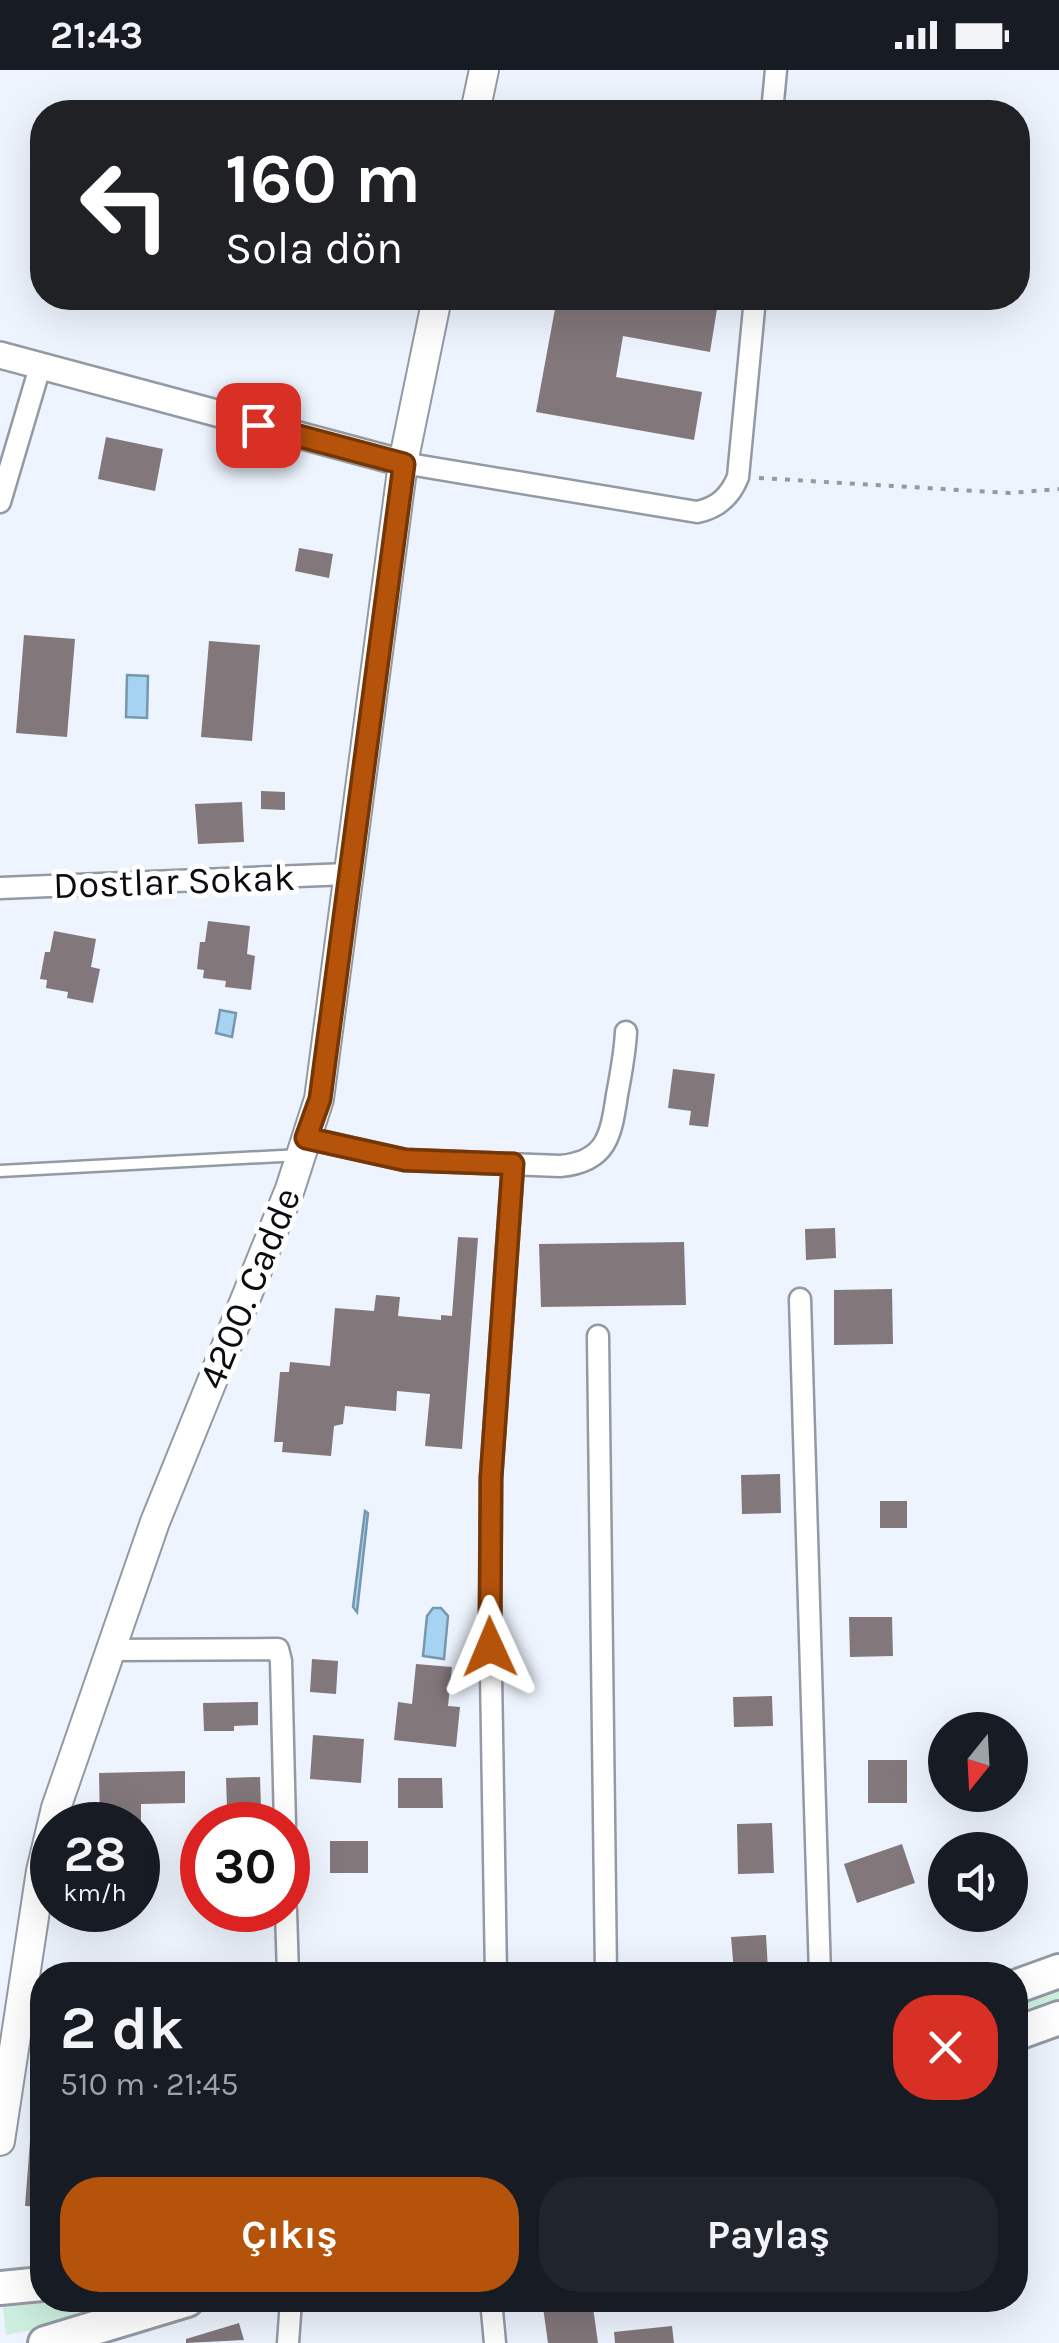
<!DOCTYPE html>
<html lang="tr">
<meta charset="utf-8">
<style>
:root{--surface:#171b24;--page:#20242c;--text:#f1f3f6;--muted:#9ea1a6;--accent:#b45309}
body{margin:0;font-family:Karla,sans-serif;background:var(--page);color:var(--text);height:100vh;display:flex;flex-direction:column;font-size:38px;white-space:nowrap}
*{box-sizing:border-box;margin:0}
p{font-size:32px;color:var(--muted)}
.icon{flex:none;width:55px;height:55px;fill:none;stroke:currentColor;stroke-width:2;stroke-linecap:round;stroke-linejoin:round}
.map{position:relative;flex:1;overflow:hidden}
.details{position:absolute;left:30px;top:1892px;width:998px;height:350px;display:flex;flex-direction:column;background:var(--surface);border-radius:40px;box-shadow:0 10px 40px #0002}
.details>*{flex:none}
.banner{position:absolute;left:30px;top:30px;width:1000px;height:210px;border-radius:40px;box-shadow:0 10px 40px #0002;background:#202124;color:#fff;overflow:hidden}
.needle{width:65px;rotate:198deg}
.buttons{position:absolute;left:928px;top:1642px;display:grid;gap:20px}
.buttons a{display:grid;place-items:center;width:100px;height:100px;border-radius:50%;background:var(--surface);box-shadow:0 10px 40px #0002;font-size:50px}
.speed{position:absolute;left:30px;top:1732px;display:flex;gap:20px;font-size:50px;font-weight:700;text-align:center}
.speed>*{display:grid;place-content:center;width:130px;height:130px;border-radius:50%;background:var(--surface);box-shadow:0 10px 40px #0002;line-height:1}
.speed small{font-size:25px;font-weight:400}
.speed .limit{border:15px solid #d22;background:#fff;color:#111}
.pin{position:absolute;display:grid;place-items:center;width:85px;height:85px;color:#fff;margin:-42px;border-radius:20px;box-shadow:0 5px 15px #0006}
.me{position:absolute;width:110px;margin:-55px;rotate:359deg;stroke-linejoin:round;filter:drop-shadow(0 0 8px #0008)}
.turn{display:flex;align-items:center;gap:35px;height:210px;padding:0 30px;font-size:45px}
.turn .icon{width:130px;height:130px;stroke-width:2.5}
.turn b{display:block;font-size:70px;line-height:85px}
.round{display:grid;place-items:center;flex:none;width:105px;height:105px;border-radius:40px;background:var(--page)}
.headline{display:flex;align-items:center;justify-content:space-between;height:170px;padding:0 30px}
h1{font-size:60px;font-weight:700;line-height:75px}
.primary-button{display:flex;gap:20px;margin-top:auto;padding:20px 30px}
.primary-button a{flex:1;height:115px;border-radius:40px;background:var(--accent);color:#fff;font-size:40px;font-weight:700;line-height:115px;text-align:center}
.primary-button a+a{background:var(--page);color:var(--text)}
.status{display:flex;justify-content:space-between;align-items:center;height:70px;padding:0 50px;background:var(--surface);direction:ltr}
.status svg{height:28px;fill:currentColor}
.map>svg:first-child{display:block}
.green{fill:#cdefdf}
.water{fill:#a5d3f1;stroke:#7697ae;stroke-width:2.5}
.building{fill:#82777b}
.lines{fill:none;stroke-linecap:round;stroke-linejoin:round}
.service-casing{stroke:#949aa3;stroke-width:15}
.minor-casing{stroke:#949aa3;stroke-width:25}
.tertiary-casing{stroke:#949aa3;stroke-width:30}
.secondary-casing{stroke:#949aa3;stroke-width:32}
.primary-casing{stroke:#949aa3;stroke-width:38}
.path{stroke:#959aa1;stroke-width:4;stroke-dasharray:5 8;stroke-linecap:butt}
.service{stroke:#fff;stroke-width:10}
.minor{stroke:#fff;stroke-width:20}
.tertiary{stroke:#fff;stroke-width:25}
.secondary{stroke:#fff;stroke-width:28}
.primary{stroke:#fff;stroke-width:32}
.route-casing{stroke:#753606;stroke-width:25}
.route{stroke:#b45309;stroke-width:18}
.labels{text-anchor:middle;stroke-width:10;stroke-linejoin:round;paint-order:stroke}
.street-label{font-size:38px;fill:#0a0c10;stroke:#fff}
</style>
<div class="status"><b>21:43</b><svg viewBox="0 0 49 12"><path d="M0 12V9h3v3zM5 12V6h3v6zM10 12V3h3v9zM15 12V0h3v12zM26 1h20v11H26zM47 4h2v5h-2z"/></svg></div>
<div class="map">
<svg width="1059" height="2273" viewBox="0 0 1059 2273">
<rect width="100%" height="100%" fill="#edf4fe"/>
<path class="green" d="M1059,1917v14l-44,16v-15z
M78,2230h60l-95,28 -37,7 -3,-28z"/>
<path class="water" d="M127,605l21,1 -1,42 -21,-1z
M220,940l16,3 -4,24 -16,-4z
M365,1441l3,2 -11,99 -4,-5z
M433,1538h8l7,8 -4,43 -21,-3 4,-40z"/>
<path class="building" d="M557,228h130l31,5 -8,49 -87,-16 -7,41 86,15 -8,48 -158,-28z
M106,367l57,12 -8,42 -57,-12z
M299,478l34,6 -4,24 -34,-7z
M24,565l51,4 -8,98 -51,-4z
M209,571l51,4 -8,96 -51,-4z
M261,721l24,1v18l-24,-1z
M242,732l2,40 -46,2 -3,-40z
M208,851l42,5 -3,28 8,2 -4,34 -26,-3 1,-6 -23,-3 1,-8 -7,-1 3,-27h5z
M54,861l42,8 -5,28 9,2 -7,34 -26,-5 1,-6 -22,-4 1,-8 -7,-1 5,-27h5z
M673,999l42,5 -7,53 -19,-2 2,-14 -23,-3z
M835,1158l1,30 -30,2 -1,-31z
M458,1167l20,1 -16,211 -37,-3 5,-52 -33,-3 -1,20 -51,-5 -2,18 -9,2 -3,30 -49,-4 1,-10h-9l6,-70h9l1,-10 40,4 5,-58 39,3 2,-16 24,2 -2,19 43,4v-5l11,1z
M684,1172l2,63 -145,2 -2,-63z
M892,1219l1,55 -59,1v-55z
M780,1404l1,39 -39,1 -1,-39z
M880,1431h27v27h-27z
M849,1547h43l1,39 -43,1z
M312,1589l26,2 -2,33 -26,-2z
M416,1594l36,3 -4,39 12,1 -4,40 -62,-7 4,-38 14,2z
M772,1626l1,30 -39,1 -1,-30z
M258,1632v23l-24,1v5h-30l-1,-28z
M313,1665l51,4 -3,44 -51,-4z
M868,1690h39v43h-39z
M185,1701v32l-44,1v21h-41l-1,-52z
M260,1707l1,30 -34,1 -1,-30z
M398,1708h44l1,30h-45z
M772,1753l2,50 -36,1 -1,-50z
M330,1771h38v32h-38z
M902,1774l13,39 -58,20 -13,-39z
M766,1865l2,35 -34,2 -3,-35z
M30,2071l12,1v65l-17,-1z
M542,2230h50l6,43h-50z
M239,2253l5,17 -58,3v-4z
M672,2256l2,17h-59l-1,-11z"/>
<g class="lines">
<g class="service-casing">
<path id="service" d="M0,1101l300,-16"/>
</g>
<g class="minor-casing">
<path id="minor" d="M772,42l4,-42
M403,393l294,49c20,-4 33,-15 41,-35l17,-179
M0,432l40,-135
M0,818l348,-14
M307,1068l98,22 155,6c47,-4 51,-31 57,-71 4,-21 8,-42 9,-63
M800,1229l20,676
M598,1266l8,639
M110,1580l168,-1 3,12 4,164
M286,1840l2,65
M496,1905l-6,-362 1,-135 22,-314
M491,2230l4,43
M288,2273l3,-43"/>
</g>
<g class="tertiary-casing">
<path id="tertiary" d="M0,285l403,108"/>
</g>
<g class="secondary-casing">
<path id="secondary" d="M475,42l9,-42
M0,2071l41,-270 15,-63 99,-286 135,-333 29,-90 84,-636 34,-165"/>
</g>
<g class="primary-casing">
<path id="primary" d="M1015,1917l44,-16
M1015,1964l44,-16
M0,2218l42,-4
M45,2273l142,-43"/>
</g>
<path class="path" d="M759,408l251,15 49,-4"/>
<use href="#service" class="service"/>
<use href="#minor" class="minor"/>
<use href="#tertiary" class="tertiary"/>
<use href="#secondary" class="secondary"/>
<use href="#primary" class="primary"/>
</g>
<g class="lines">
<g class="route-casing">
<path id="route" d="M258,355l146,39 -84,635 -14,39 99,22 108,4 -22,314 -1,169"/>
</g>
<use href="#route" class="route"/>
</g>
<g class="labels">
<g class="street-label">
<text transform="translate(174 811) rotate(-2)" y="13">Dostlar Sokak</text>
<text transform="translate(249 1218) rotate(-68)" y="13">4200. Cadde</text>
</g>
</g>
</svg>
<div class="buttons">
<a><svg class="needle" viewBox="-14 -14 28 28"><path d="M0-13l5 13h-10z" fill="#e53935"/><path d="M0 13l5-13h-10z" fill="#9ea1a6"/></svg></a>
<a><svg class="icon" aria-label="sound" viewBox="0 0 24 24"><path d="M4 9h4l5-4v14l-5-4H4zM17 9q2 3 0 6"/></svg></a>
</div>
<div class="speed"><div>28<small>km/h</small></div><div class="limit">30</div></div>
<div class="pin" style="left:258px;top:355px;background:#d93025"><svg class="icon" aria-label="arrive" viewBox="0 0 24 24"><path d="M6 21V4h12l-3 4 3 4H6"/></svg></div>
<svg class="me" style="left:490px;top:1577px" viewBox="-20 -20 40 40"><path d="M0-17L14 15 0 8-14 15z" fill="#b45309" stroke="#fff" stroke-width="4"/></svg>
<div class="banner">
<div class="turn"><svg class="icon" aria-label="left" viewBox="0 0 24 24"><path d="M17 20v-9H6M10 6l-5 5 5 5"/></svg><div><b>160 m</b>Sola dön</div></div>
</div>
<section class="details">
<div class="headline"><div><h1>2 dk</h1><p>510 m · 21:45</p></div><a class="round" style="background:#d93025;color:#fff"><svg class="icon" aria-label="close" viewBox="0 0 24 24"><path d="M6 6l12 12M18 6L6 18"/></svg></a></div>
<div class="primary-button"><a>Çıkış</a><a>Paylaş</a></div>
</section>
</div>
